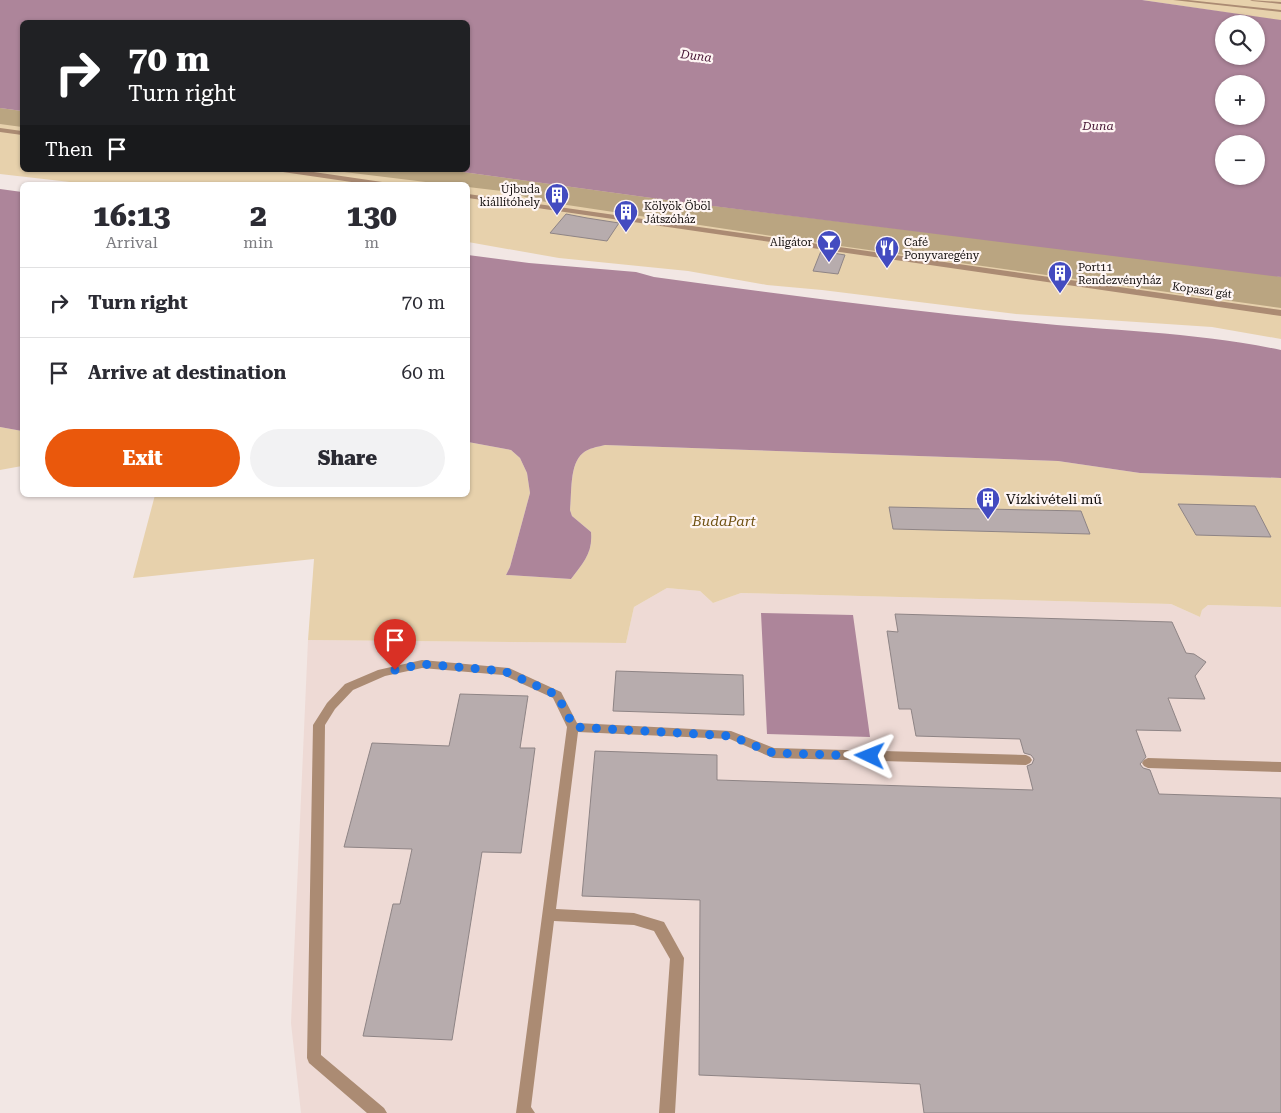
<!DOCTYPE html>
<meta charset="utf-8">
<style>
:root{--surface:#fff;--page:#f2f2f3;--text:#2b2b33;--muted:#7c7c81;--line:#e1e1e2;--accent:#ea580c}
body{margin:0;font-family:"Roboto Serif",serif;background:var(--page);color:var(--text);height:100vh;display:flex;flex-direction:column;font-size:19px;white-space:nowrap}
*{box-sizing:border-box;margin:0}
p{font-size:16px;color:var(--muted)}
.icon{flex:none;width:28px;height:28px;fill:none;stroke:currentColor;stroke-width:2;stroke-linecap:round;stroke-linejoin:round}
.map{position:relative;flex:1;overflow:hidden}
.side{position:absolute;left:20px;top:182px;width:450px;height:315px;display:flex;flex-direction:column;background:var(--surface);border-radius:8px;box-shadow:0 1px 4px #0004}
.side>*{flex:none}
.top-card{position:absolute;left:20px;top:20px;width:450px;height:152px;border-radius:8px;box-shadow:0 1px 4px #0004;background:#202124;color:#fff;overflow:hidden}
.tools{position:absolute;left:1215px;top:15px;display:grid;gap:10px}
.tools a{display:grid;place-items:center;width:50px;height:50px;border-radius:50%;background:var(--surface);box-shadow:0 1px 4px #0004;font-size:25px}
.pin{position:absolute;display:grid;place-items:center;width:42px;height:42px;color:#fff;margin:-51px -21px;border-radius:50% 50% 50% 0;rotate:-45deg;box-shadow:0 0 5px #0007}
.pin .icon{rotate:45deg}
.me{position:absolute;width:55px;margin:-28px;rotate:272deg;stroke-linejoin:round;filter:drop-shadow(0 0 4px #0008)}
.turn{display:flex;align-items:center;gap:18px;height:105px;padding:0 25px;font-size:22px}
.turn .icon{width:65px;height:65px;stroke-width:2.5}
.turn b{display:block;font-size:35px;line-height:42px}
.then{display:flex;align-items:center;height:48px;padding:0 25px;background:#0003;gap:10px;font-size:19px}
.eta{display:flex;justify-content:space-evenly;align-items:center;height:85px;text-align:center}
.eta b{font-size:30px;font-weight:800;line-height:35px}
.cta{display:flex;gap:10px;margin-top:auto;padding:10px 25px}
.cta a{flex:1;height:58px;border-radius:30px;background:var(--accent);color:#fff;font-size:20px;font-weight:800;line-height:58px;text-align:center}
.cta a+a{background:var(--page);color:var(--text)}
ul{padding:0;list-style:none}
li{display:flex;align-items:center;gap:15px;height:70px;padding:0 25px;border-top:1px solid var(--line)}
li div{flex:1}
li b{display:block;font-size:19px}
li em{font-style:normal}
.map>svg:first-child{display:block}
.built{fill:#eedad5}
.green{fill:#e7d1ac}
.forest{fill:#baa581}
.water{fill:#ad859a;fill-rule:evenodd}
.building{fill:#b7acad;stroke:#8e8485}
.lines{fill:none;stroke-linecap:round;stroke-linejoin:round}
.service{fill:#ab8b73;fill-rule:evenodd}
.pedestrian{fill:#ab8b73;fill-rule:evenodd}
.route{stroke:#1a73e8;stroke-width:9;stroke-dasharray:0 16.2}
.labels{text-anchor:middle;stroke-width:4.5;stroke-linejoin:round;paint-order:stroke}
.far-poi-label{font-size:11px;fill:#100c0b;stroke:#fef5f3;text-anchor:start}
.far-street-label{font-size:11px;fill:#100c0b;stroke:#fef5f3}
.far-water-label{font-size:12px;font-style:italic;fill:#461433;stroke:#fef5f3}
.poi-label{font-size:14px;fill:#100c0b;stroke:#fef5f3;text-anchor:start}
.park-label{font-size:14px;font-style:italic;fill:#6f5112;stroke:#fef5f3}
</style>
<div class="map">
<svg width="1281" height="1113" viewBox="0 0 1281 1113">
<rect width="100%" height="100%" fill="#f2e7e4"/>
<path class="built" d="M667,588l33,3 13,12 28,-10 430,11 29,13 2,-7 6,-5 73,2v506h-980l-10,-90 17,-383 318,3 8,-36z"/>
<path class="green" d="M1142,0h139v20h-4z
M0,108l22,3v59h426l833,107v62l-69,-12 -196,-13 -194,-24 -55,-5 -79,-14 -129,-13 -91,-16v-57h-372l-96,-11z
M0,427l22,4v35l-22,4z
M468,442l43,8 9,8 7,15 3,20 -20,74 -4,8 65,4c12,-16 22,-26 20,-47l-19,-16 -2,-6c2,-16 -1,-46 13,-57 6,-5 14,-6 22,-8l453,16 82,12 141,5v129l-73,-2 -6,5 -2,7 -29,-13 -430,-11 -28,10 -13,-12 -33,-3 -33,19 -8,36 -318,-3 6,-81 -181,19 22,-83h313z"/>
<path class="forest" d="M0,108l22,3v16l-22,-3z
M328,170h120l233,32 587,72 13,3v31l-462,-65 -285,-43 -23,-8 -43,-5v-2h-18z"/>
<path class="water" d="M0,0h1142l139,20v257l-600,-75 -233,-32h20v-148h-446v89l-22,-3zM1224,24h32v32h-32zM1224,84h32v32h-32zM1224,144h32v32h-32z
M0,189l22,3v239l-22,-4z
M468,255l61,8 107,9 18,5c124,17 248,33 372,45 85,9 171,10 255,28v128l-141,-5 -82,-12 -453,-16c-8,2 -16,3 -22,8 -14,11 -11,41 -13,57l2,6 19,16c2,21 -8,31 -20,47l-65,-4 4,-8 20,-74 -3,-20 -7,-15 -9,-8 -43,-8z
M761,613l92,2 17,122 -103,-3z"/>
<path class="building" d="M566,214l21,4 32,5 -12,18 -57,-8z
M821,251l24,4 -7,19 -25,-3z
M1178,504l77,2 16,31 -75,-2z
M889,507l192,4 9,23 -197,-5z
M895,614l277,8 14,31 8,1 12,8 -11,14 10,23 -37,-1 13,33 -45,-1 10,27 -6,7 3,4 7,2 9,24 122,4v315h-357l-4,-29 -221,-9 1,-175 -118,-4 13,-145 122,4v25l316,10 -6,-24 5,-2 2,-5 -3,-4 -7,-2 -4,-14 -104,-3 -5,-27h-12l-12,-78 11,1z
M616,671l127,4 1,40 -131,-4z
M460,694l68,2 -8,52h15l-14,105 -39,-1 -30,188 -89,-4 30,-132h7l12,-55 -68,-2 28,-104 77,3z"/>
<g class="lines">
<path class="service" d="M1173,0h15l93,10v2z
M1250,0l31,2v2l-29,-3z
M422,660l87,8 52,24 16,31 154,8 43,17 252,7 4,2 2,3 -2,3 -4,2 -253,-7 -43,-19 -152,-7 -22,177 78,4 30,9 20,36 -9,155h-16l11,-154 -16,-28 -20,-6 -80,-4 -23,186 4,6h-19l51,-386 -14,-29 -50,-23 -81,-7 -37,8 -32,14 -18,19 -10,16 -4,330 63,53 3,5h-20l-58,-50 -2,-5 6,-333 14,-22 18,-19 33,-14z
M1148,758l133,4v10l-133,-4 -4,-2 -2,-3 2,-3z"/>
<path class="pedestrian" d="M0,128l22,3v4l-22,-3z
M279,170h21l89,13 4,2h-21l-89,-13z
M468,194l813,116v6l-813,-118z"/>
</g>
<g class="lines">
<path class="route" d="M395,670l27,-6 82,7 53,24 17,32 157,9 42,17 97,3"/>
</g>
<defs>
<g id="building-pin" transform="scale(1.25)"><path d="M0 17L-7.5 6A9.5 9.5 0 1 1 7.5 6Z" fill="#434bc0" stroke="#fef5f3"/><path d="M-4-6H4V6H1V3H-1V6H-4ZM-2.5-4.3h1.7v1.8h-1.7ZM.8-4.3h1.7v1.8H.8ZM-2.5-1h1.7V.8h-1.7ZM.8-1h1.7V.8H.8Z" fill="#fff"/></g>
<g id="bar-pin" transform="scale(1.25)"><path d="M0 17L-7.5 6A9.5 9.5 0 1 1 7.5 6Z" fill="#434bc0" stroke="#fef5f3"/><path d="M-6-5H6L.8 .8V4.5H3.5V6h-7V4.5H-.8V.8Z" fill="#fff"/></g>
<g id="restaurant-pin" transform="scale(1.25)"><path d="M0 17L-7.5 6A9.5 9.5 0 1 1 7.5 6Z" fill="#434bc0" stroke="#fef5f3"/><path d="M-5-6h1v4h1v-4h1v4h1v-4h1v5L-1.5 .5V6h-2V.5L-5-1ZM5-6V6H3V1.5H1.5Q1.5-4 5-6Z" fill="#fff"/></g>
</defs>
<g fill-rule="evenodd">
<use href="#building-pin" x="557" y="195"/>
<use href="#building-pin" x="626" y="212"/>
<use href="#bar-pin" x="829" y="242"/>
<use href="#restaurant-pin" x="887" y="248"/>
<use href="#building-pin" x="1060" y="273"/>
<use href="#building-pin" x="988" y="499"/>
</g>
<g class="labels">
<g class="far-poi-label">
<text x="540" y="193" text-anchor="end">Újbuda<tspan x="540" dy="13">kiállítóhely</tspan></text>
<text x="644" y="210">Kölyök Öböl<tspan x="644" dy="13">Játszóház</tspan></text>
<text x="812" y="246" text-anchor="end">Aligátor</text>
<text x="904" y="246">Café<tspan x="904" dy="13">Ponyvaregény</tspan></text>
<text x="1078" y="271">Port11<tspan x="1078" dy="13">Rendezvényház</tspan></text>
</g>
<g class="far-street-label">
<text transform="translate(1202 290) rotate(8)" y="4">Kopaszi gát</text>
</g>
<g class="far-water-label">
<text transform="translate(696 56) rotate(7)" y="4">Duna</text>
<text x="1098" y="130">Duna</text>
</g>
<g class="poi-label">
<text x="1006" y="504">Vízkivételi mű</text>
</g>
<g class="park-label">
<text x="724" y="526">BudaPart</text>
</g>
</g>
</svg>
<div class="tools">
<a><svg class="icon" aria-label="search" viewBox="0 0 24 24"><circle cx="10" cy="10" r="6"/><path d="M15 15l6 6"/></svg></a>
<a>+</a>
<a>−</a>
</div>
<div class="pin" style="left:395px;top:670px;background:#d93025"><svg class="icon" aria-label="arrive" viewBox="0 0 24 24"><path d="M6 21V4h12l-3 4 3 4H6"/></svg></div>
<svg class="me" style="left:870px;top:756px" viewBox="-20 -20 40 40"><path d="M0-17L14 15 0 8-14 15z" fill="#1a73e8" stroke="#fff" stroke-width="4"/></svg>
<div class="top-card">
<div class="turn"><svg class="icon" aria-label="right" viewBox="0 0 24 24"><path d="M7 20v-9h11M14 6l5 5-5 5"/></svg><div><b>70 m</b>Turn right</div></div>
<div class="then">Then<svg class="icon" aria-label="arrive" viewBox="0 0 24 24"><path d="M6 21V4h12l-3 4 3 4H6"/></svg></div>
</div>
<section class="side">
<div class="eta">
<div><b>16:13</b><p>Arrival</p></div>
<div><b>2</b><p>min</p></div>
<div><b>130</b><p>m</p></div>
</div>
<ul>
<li><svg class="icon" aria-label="right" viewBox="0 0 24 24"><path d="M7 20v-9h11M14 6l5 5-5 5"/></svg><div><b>Turn right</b></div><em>70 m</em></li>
<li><svg class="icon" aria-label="arrive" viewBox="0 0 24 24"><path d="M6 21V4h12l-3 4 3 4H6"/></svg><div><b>Arrive at destination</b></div><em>60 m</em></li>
</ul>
<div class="cta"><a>Exit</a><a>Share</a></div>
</section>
</div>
